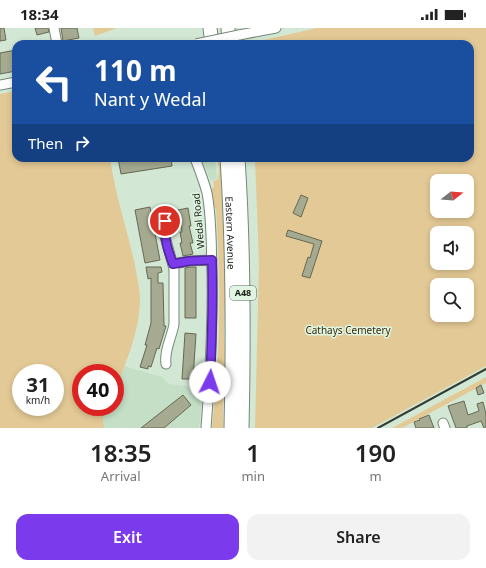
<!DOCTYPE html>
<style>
:root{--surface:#fff;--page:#f2f2f2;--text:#222;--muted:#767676;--accent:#7c3aed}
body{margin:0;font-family:"Noto Sans",sans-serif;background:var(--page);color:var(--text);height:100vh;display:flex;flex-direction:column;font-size:15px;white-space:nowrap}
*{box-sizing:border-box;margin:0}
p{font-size:13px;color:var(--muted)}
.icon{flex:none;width:22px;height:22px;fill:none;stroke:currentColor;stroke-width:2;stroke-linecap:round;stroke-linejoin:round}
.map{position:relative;height:400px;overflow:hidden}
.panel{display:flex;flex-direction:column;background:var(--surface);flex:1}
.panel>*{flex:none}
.guide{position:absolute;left:12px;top:12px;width:462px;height:122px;border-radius:12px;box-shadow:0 2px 6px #0003;background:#1a4fa0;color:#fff;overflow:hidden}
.needle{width:26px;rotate:73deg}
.controls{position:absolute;left:430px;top:146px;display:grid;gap:8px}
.controls a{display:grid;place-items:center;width:44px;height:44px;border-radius:8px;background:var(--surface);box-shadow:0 2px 6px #0003;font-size:20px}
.speed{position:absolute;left:12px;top:336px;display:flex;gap:8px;font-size:20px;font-weight:700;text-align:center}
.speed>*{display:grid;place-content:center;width:52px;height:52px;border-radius:50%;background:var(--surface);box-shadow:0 2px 6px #0003;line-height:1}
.speed small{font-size:10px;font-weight:400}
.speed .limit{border:6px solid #d22;background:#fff;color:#111}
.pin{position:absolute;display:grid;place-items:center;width:34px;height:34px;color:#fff;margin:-17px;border:2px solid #fff;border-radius:50%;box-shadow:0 1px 4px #0007}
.me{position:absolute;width:44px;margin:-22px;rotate:4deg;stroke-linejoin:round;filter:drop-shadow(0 0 3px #0008)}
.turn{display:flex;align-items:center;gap:14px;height:84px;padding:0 16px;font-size:18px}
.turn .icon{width:52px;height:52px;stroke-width:2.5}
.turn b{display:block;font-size:28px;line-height:34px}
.then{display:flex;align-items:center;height:38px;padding:0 16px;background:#0003;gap:8px;font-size:15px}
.eta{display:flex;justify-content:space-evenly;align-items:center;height:68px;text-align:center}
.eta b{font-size:24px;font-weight:600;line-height:28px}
.cta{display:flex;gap:8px;margin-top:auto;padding:8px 16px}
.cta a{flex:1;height:46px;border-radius:12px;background:var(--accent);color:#fff;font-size:16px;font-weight:600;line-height:46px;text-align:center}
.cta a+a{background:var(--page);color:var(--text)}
.status{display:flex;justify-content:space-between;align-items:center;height:28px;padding:0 20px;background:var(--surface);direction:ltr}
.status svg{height:11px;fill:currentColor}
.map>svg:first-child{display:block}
.built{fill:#c4dfc6}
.green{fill:#e3c995;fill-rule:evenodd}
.building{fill:#a5aa91;stroke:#656953}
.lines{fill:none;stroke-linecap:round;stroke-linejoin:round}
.minor-casing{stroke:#758877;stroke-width:11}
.highway-casing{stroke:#758877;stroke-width:15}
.minor{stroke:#fff;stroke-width:9}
.highway{stroke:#fff;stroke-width:13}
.rail{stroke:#343d34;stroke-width:2}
.minor-bridge-casing{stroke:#758877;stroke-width:11;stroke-linecap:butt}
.minor-bridge{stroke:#fff;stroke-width:9}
.route-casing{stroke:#51269a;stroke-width:10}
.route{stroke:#7c3aed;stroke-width:7}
.labels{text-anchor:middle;stroke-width:3;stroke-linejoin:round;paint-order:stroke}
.shield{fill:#e0f5e2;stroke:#545f55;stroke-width:1}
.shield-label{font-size:9px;font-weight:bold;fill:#181f18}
.street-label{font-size:10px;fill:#181f18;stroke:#e0f5e2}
.park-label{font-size:10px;fill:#362a0e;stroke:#e0f5e2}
</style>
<div class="status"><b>18:34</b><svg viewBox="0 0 49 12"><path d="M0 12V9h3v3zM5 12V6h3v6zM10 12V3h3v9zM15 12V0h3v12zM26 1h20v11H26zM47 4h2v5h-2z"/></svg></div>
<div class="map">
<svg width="486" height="400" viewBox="0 0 486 400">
<rect width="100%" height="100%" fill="#d3e8d4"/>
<path class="built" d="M201,130h14l2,20 -6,3z
M124,338l38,11 7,7 34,4 -2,23 -2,17h-95l-1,-10 5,-11h7v-18z"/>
<path class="green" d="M93,0h24l-22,8z
M317,0h169v338l-114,62h-117l4,-164 -4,-106h215v-114h-224zM437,153h30v30h-30zM437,205h30v30h-30zM437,257h30v30h-30z
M16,63v67h94c5,36 17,71 25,107 2,12 5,24 5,36 -1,31 -13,60 -25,88v-16h-34v34h27l-5,11 1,10h-104v-334zM21,345h34v34h-34z
M217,130h2l2,13 1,33 3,27v70l-1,34 1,42 -2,31v20h-11c4,-38 7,-77 7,-116 1,-34 -1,-69 -3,-103 -4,-5 -5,-11 -6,-17l4,-6 -1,-5 5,-2 1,-10z
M486,349v6l-84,45h-10z"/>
<path class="building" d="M0,0h4l2,12 -6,1z
M35,0h13l1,4 -12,3z
M61,0h16l2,10 -16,3z
M16,22v21l-16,3v-21z
M118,130h53l1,8 -51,8z
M301,167l7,3 -7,19 -8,-4z
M150,179l10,53 -15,3 -10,-53z
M188,180l3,18h-2l4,17h-3l3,11 -10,2 -3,-13h2l-2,-11h2l-4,-22z
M288,202l34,11 -12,37 -8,-2 6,-19 2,1 4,-14 -28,-8z
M146,239h15l1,5 -4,1v10h5l1,43h2l-7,23 -2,-1 -6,19 -3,-1v3l-8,-2 7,-22h-2l6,-22v-45l-3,1z
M189,239h7v51h-11v-50z
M185,305l11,1 -3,45h-11z
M481,357l3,8 -6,2 -2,-7z
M183,367l8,10 -27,23h-23z
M464,373l4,14 11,-4 -2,-7 6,-2 3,12v14h-2l-3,-7 -14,5v2h-11l-8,-22z
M429,387l5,13h-18l-2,-6 6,-2 -1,-1z"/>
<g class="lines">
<g class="minor-casing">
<path id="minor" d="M54,0l3,16
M239,7l37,-7
M0,57l16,-3
M195,130c4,11 9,23 12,35 5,26 4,53 5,79 1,52 -2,104 -6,156
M165,193l-1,12 10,36v55c-2,13 -10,26 -8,40
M173,236l16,-3 23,-1
M443,395l2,5"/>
</g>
<g class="highway-casing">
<g id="highway">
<path d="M210,0l2,16"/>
<path d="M228,0l1,16"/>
<path id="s1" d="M227,130c6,90 6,180 4,270"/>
<path d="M238,130c6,90 6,180 4,270"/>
</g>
</g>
<use href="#minor" class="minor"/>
<use href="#highway" class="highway"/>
<path class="rail" d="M378,400l108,-59"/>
<g class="minor-bridge-casing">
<path id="minor-bridge" d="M196,16l43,-9"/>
</g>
<use href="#minor-bridge" class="minor-bridge"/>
</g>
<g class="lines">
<g class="route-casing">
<path id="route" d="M165,193c-1,17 2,27 8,43l16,-3 23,-1c1,41 0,81 -2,122"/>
</g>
<use href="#route" class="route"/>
</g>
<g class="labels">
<rect class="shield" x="230" y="258" width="26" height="14" rx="3"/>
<g class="shield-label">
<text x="243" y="268">A48</text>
</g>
<g class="street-label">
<text transform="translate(198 193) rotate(-95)" y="4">Wedal Road</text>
<text dy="4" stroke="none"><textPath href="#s1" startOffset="75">Eastern Avenue</textPath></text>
</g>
<g class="park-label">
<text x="348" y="306">Cathays Cemetery</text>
</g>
</g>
</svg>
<div class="controls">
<a><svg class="needle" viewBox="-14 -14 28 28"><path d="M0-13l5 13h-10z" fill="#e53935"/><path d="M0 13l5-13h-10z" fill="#767676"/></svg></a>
<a><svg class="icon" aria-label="sound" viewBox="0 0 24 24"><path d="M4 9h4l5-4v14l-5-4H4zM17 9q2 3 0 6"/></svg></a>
<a><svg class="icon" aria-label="search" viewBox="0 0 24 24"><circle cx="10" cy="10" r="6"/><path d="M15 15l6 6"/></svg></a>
</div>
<div class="speed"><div>31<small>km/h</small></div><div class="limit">40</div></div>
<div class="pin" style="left:165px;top:193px;background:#d93025"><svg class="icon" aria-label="arrive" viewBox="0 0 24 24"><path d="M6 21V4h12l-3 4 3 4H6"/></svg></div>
<svg class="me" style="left:210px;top:354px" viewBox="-20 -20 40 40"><circle r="19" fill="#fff"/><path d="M0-13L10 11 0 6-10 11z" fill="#7c3aed"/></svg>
<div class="guide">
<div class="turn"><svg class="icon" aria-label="left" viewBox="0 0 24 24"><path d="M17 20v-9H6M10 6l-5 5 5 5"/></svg><div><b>110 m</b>Nant y Wedal</div></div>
<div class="then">Then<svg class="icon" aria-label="right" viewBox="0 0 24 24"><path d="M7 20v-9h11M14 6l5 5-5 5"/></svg></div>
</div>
</div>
<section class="panel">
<div class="eta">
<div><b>18:35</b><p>Arrival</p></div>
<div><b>1</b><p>min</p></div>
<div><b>190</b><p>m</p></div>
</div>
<div class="cta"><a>Exit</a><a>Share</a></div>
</section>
